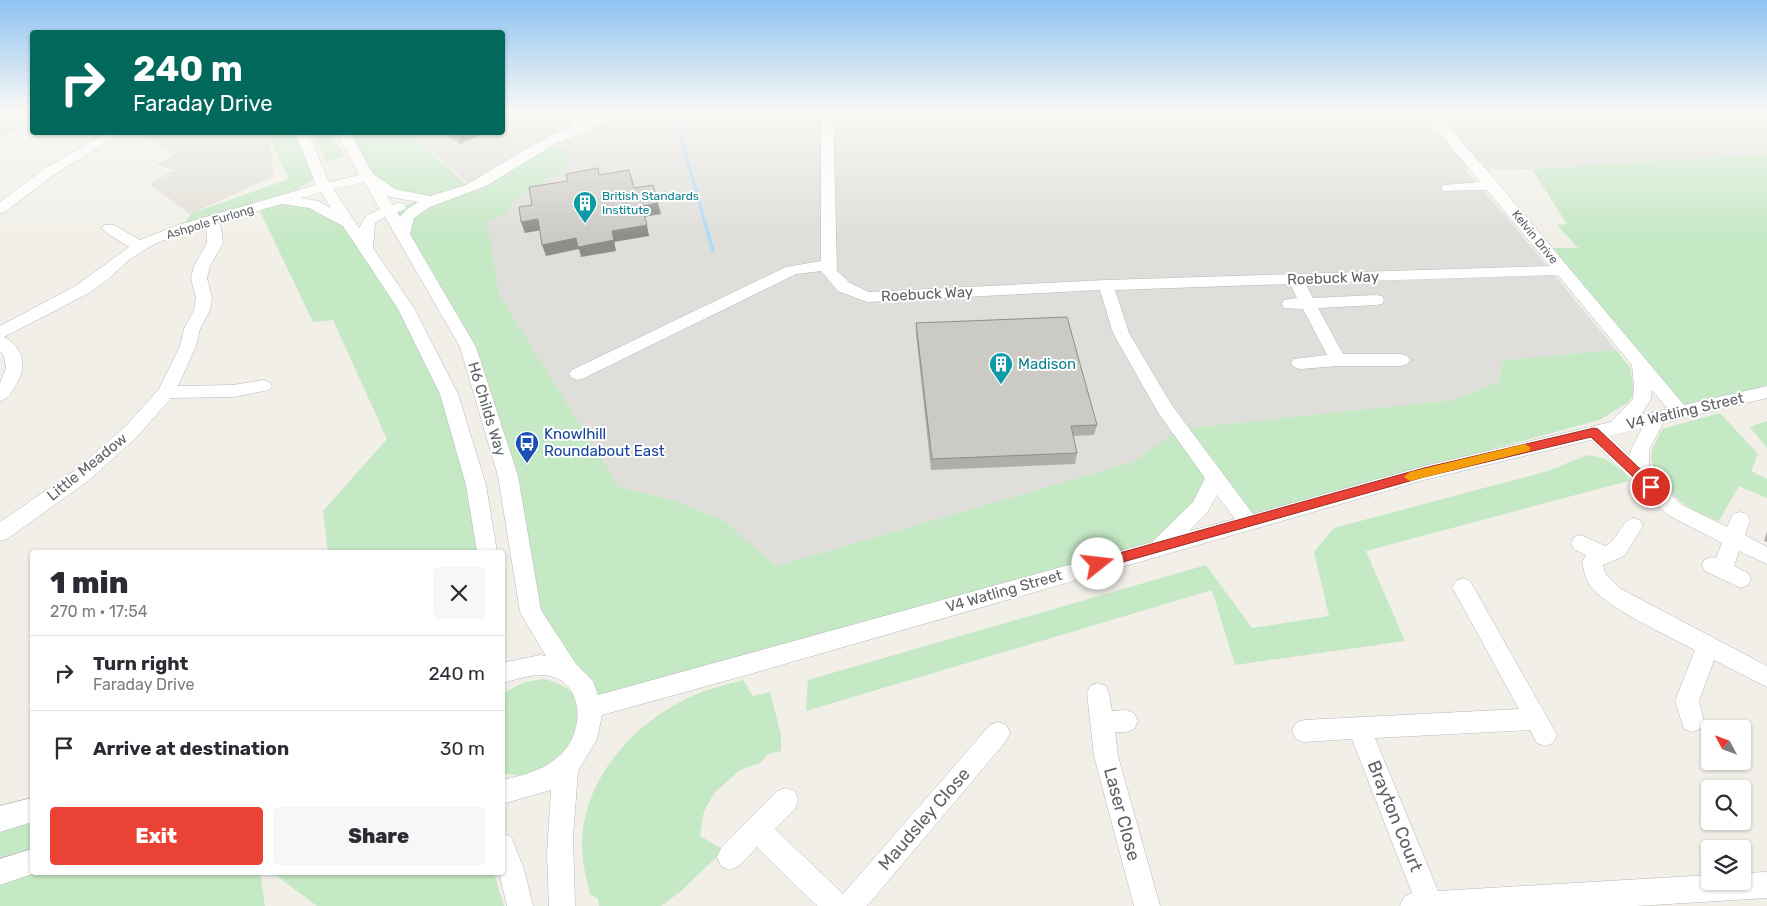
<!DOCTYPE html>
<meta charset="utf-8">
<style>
:root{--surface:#fff;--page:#f7f7f7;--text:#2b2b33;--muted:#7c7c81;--line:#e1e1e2;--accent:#ea4335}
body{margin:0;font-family:Rubik,sans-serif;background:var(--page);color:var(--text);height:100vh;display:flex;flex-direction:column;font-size:19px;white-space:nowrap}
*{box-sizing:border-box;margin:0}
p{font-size:16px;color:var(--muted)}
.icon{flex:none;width:28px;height:28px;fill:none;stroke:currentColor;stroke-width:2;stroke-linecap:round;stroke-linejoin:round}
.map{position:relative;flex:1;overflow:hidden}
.drawer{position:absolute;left:30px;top:550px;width:475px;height:325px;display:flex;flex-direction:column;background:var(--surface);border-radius:5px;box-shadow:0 1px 4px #0004}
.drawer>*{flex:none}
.guide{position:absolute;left:30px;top:30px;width:475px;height:105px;border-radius:5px;box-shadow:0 1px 4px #0004;background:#00695c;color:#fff;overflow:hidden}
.needle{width:32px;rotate:311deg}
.tools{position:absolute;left:1701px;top:720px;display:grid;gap:10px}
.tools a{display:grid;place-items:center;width:50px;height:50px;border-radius:5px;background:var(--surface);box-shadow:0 1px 4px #0004;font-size:25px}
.pin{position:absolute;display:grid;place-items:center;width:42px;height:42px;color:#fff;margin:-21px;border:2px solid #fff;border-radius:50%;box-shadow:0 1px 5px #0007}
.me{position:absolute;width:55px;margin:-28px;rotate:74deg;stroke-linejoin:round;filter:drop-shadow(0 0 4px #0008)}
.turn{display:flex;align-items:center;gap:18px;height:105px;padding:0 20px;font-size:22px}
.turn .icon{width:65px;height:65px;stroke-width:2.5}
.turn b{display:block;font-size:35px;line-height:42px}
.round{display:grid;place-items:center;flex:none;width:52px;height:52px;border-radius:5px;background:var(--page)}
.summary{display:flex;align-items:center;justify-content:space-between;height:85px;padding:0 20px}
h1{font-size:30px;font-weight:800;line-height:38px}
.cta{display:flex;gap:10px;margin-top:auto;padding:10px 20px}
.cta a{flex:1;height:58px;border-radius:5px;background:var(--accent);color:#fff;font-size:20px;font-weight:800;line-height:58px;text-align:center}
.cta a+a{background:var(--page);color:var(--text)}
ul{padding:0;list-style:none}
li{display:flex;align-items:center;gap:15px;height:75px;padding:0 20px;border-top:1px solid var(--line)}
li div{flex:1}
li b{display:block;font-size:19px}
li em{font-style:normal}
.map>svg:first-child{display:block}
.industrial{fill:#e0deda}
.education{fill:#e1ded6}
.green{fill:#c5e8c5}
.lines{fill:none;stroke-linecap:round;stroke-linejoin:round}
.stream{stroke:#aadaff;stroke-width:3}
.minor-casing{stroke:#b5b8bc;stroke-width:1}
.minor{fill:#fff;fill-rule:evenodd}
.wall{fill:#afaea9}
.shaded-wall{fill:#8f8d8a}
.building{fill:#cccac5;stroke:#8f8d8a}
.route{fill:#ea4335;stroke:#982c22}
.slow{fill:#f59e0b}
.labels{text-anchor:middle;stroke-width:4;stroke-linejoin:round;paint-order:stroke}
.far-culture-label{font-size:12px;fill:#0d838f;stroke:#fff;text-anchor:start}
.far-street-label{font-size:12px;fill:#5f6368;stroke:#fff}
.street-label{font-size:15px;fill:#5f6368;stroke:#fff}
.culture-label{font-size:15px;fill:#0d838f;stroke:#fff;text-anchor:start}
.transit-label{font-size:15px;fill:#164399;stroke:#fff;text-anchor:start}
.near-street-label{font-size:18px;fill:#5f6368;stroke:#fff}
</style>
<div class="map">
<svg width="1767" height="906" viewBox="0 0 1767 906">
<rect width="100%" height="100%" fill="#f1efe8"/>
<path class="industrial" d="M503,110h1229l35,23v21l-235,15 -67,1 50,57 101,123 -113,10 -4,22 -46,18 -274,29 -46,33 -357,104 -53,-46 -54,-21 -50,-12 -120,-193 -13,-72 21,-9 6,-12 26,-17 26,-13 -95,17 -9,-11 -51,-44 92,-1z"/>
<path class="education" d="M139,133h130l5,43 -84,38 -41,-30 26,-14 -19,-5 21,-12z"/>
<path class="green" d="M0,110h32v12l-32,17z
M1732,110h35v23z
M267,133h35l17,43 -37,23 31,5 38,22 98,168 36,144 -8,14h-149l-5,-41 64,-72 -54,-119 -20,2 -55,-115 -75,21 7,-14 99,-35z
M313,133h18l13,24 -18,5z
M343,133h67l60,55 79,-46 21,9 -5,20 -26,13 -26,17 -6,12 -20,9 12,72 120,193 50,12 54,21 53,46 357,-104 46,-33 274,-29 46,-18 4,-22 113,-10 14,17 4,26 -5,9 -30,18 -103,28 -248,74 -33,-45 -59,71 -565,159 -60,-95 -63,-265 -81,-136 36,-11 -16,-3 -39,-20z
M1767,154v238l-87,20 -136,-164h34l-21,-23 10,-1 -35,-55z
M1720,413l38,41 -7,17 16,8v19l-28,-12 -20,35c-26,-9 -46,-21 -60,-45 -5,-7 -9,-16 -7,-25 2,-7 7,-15 10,-22z
M1767,421v27l-17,-21z
M1587,455l17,3 24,17v6l-262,70 39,90 -170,24 -23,-75 -406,121 2,-31 398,-115 46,63 77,-12 -15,-64 20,-24 214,-57z
M543,679c81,16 16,111 -40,94v-80l22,-11z
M743,680l10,16 17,-4 11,43v16l-13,3 -8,9 -20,7 -25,22 -11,19 -4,25 24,14 -43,41 -20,15h-62l-1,-7 -8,-5c-4,-16 -8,-32 -8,-49 0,-62 47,-117 100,-144 18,-10 41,-16 61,-21z
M32,810v62l228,1 5,33h-265v-87z
M273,873h221l10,33h-187z"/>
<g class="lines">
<path class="stream" d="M673,110l40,141"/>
<g class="minor-casing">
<path id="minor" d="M548,110h15l21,11 29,-11h17l-1,3 -74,31 -69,42 -56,21 -16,11 -4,16 66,113 42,129 23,134 35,54 17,17 5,14 554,-153 41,-40 12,-24 -46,-64 -46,-81 -13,-43 -233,12 -29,-11 -17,-20 -25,3 -212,104 -6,2 -6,-2 -3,-4 3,-4 214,-103 35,-6v-151h12l4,161 13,12 19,9 237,-12 444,-14 -63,-76 -44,1 -2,-3 2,-3 37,-3 -59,-72h13l63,72 187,223 83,-19v12l-104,25 -14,27v23l33,32 45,22 6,-13 7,-2 7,2 3,6 -5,15 22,12v17l-28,-13 -5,15 14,7 3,6 -3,6 -7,3 -36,-17 -3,-6 3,-6 7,-2 4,1 6,-15 -54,-28 -77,-75 -167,40 -681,196 -141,39 -5,24 -19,32 -5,66 2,69h-26l-2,-52 4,-64 -49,14v-24c22,-5 40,-9 57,-24 28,-24 26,-80 -18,-81 -12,0 -27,5 -39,8v-20l38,-8 6,1 -26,-44 -22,-136 -38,-129 -75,-130 -10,6 -2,25 41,60 44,86 28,91 11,67h-20l-11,-67 -26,-91 -42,-85 -55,-83 -34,-18 -27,-4 -64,18 3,5 2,16 -13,23 -3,12 5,20 -2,12 -10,19 -4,17 -18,40 55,-1 30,-5 6,2 3,4 -3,4 -36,7 -62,1 -34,39 -49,44 -81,58 -7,2v-19l74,-51 51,-44 34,-38 21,-43 4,-17 10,-19 2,-12 -5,-20 3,-12 13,-23 -1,-17 -50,17 -26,16 -23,21 -18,13 -85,44c22,12 23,32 10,51 -4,7 -7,11 -14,13v-18l6,-15 -2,-12 -4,-5v-25l77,-41 52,-38 -25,-16 -2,-3 2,-3h10l26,15 38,-15 138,-40 -21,-53h13l21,50 30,-7 -22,-43h13l23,42 22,15 35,7 36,-11 69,-41 38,-19zM364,182l16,27 -14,7 -7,12 -26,-39zM321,192l10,16 -13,-7 -17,-3zM387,196l4,1 27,5 -12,8 -6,7 -3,-5 7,-2 2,-3 -2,-3 -5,-1 -7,2zM1558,275l74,90 2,21 -1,13 -22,23 -187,44 -171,48 -82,-110 -42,-71 -14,-43 175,-6 7,14 -13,2 -2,4 2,4 19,1 24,46 -33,4 -3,4 3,4 6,2 38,-3h63l6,-2 3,-4 -3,-4 -6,-2h-58l-25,-46 58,-3 6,-1 2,-4 -2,-4 -6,-1 -63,3 -8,-15zM1652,390l16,19 -27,6 10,-16zM1642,428l-11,22 -1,6 -20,-20zM1217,495l18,24 -46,12 18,-18z
M1607,110h14l2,3 -6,4 -5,-1z
M108,132h16l-69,42 -50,38 -5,1v-11l45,-34z
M1633,518l7,2 3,6 -19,30 -21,9 3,10 15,14 146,77v21l-53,-27 -15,41 5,20 -4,8 -8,3 -8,-3 -9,-28 20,-51c-26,-14 -91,-43 -106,-66 -4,-6 -5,-15 -7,-22l4,-7 -12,-6 -3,-6 3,-6 7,-2 24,11c13,-5 14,-23 28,-28z
M1463,578l7,3 87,154 -4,8 -8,3 -8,-3 -7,-13 -155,8 63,153 272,-16v6h32v-8l25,-1v26l-131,8h-236l4,-9 8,-4 -60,-154 -48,3 -8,-3 -4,-8 4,-8 8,-3 215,-11 -67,-122 4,-6z
M1098,683l8,3 3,7 3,18 14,-1 8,3 4,8 -4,8 -8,3h-11l3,24 42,150h-26l-40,-150 -7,-63 3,-7z
M998,722l8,3 4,8 -4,8 -139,165h-50l-60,-59 -18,19 -9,4 -9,-4 -4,-9 4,-9 56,-57 9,-3 9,3 3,9 -3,9 -20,20 68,65 147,-169z
M32,798v24l-32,10v-26z
M502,833l9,4 13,32 9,37h-26l-8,-34h3z
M32,849v23h6l-38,13v-26z"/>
</g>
<use href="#minor" class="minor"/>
</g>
<path class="wall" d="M442,132h44l-26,12z
M916,323l181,102 -3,10 -21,1 4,17 -2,11 -144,6 -15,-136z
M1767,531v11l-3,-1z"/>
<path class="shaded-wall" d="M502,113l4,10 -4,2z
M458,132h28l-26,12 -4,-11z
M658,203l3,11 -17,3 -2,-11z
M538,219l4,11 -17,3 -4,-11z
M647,225l2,11 -35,6 -2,-11z
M576,238l38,2 2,11 -35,6 -2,-8 -33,7 -4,-11z"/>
<path class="building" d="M598,168l1,7 30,-5 5,18 19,-3 5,18 -16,3 5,19 -35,6 2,9 -36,7 -2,-9 -34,7 -4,-26 -17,3 -2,-15 13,-2 -3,-18 39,-6 -2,-7z
M1067,317l30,108 -26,1 6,27 -145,6 -16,-136z"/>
<linearGradient id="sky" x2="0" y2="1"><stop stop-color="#8fc3f1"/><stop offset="0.47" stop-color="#f9f8f5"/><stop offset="1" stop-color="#f9f8f5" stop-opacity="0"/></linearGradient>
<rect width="1767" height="236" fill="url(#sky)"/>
<path class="route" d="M1594,428l4,1 58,55 1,3 -1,3h-9l-56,-53 -167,40 -326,92 -4,-1 -2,-4 2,-4 4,-1 326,-91z"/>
<path class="slow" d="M1525,444l6,4 -2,3 -119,30 -6,-4 6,-5z"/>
<defs>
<g id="building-pin" transform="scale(1.25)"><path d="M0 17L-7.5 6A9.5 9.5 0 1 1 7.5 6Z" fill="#0f9aa8" stroke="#fff"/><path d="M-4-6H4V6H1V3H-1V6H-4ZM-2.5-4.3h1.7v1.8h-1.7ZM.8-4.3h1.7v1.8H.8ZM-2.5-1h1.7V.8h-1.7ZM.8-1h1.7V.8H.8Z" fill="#fff"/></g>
<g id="bus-pin" transform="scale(1.25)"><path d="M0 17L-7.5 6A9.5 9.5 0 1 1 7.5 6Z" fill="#1a4fb4" stroke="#fff"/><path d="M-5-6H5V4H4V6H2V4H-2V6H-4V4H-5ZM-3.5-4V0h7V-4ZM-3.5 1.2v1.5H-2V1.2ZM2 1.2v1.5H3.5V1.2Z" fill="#fff"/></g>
</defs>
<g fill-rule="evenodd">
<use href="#building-pin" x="585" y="203"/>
<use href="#building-pin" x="1001" y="364"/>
<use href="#bus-pin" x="527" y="443"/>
</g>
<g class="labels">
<g class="far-culture-label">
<text x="602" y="200">British Standards<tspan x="602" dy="14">Institute</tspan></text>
</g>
<g class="far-street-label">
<text transform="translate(210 222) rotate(-17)" y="4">Ashpole Furlong</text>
<text transform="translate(1535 237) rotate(51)" y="4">Kelvin Drive</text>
</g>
<g class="street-label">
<text transform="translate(1333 278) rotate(-2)" y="5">Roebuck Way</text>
<text transform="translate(927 294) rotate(-3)" y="5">Roebuck Way</text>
<text transform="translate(487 409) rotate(73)" y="5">H6 Childs Way</text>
<text transform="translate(1685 411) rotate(-13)" y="5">V4 Watling Street</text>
<text transform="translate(87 467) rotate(-39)" y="5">Little Meadow</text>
<text transform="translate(1004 591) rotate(-16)" y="5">V4 Watling Street</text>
</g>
<g class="culture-label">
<text x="1018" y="369">Madison</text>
</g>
<g class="transit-label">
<text x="544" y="439">Knowlhill<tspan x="544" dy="17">Roundabout East</tspan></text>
</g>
<g class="near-street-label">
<text transform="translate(1122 814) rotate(75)" y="6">Laser Close</text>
<text transform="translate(1395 816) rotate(68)" y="6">Brayton Court</text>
<text transform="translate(924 819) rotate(-49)" y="6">Maudsley Close</text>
</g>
</g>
</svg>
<div class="tools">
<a><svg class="needle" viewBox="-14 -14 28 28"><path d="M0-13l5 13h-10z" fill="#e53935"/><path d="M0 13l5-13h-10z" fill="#7c7c81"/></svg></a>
<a><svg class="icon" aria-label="search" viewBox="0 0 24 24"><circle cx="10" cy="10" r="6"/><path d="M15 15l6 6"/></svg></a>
<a><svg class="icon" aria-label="layers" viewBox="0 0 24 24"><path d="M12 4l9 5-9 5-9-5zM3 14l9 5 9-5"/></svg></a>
</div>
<div class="pin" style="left:1651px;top:487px;background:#d93025"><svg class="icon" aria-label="arrive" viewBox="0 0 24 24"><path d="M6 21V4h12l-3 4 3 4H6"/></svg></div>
<svg class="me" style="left:1098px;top:564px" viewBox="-20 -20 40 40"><circle r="19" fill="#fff"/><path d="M0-13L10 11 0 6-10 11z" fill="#ea4335"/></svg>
<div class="guide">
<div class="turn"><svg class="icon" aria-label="right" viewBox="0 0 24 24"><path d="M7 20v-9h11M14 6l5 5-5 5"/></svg><div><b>240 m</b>Faraday Drive</div></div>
</div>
<section class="drawer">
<div class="summary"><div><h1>1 min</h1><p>270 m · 17:54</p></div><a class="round"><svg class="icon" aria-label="close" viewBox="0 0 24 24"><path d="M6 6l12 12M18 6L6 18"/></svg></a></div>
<ul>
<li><svg class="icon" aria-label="right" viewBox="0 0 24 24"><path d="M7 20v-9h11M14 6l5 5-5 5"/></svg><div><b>Turn right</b><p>Faraday Drive</p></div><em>240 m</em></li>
<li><svg class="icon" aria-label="arrive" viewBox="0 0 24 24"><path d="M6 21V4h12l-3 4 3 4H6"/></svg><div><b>Arrive at destination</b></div><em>30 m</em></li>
</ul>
<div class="cta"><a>Exit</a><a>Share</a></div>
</section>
</div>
